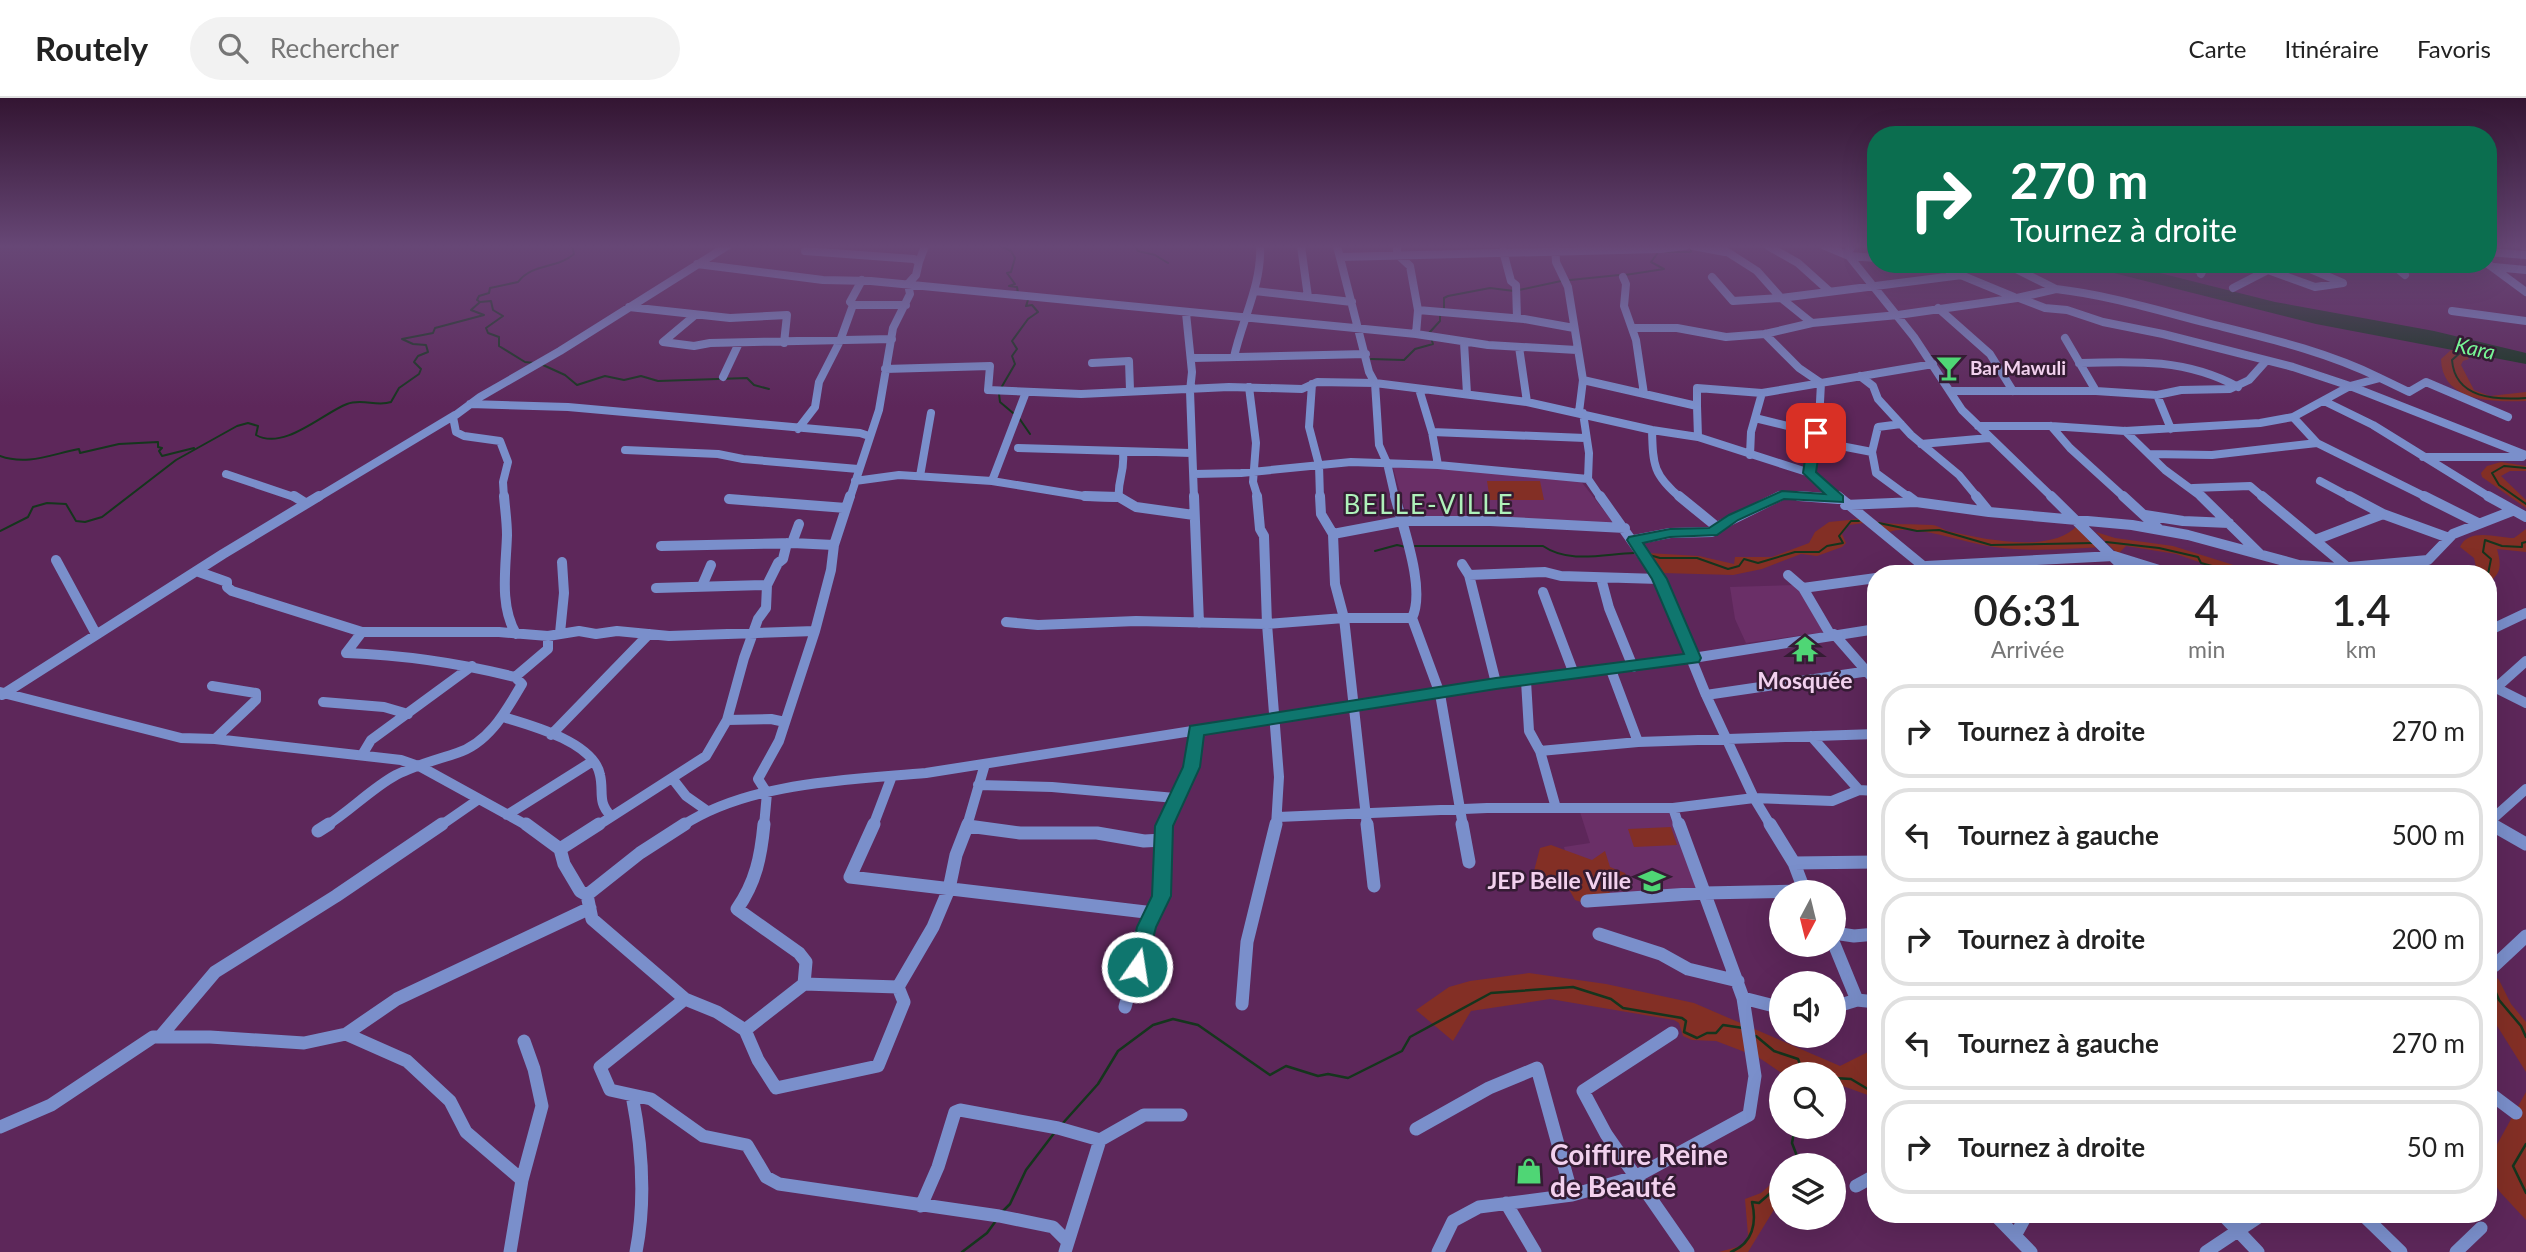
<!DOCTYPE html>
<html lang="fr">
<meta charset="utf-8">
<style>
:root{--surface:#fff;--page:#f2f2f2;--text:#222;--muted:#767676;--line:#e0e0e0}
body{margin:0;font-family:Lato,sans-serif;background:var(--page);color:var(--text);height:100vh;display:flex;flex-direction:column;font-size:26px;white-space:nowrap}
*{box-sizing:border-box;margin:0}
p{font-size:23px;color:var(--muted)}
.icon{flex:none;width:38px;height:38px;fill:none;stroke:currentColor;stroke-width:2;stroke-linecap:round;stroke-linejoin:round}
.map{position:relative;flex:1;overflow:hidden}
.side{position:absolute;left:1867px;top:467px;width:630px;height:658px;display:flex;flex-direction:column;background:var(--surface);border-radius:28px;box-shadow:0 7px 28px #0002}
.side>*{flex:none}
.hud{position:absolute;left:1867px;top:28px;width:630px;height:147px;border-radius:28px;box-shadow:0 7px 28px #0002;background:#0b6e4f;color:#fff;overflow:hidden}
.needle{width:46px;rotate:187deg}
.buttons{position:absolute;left:1769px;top:782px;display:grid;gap:14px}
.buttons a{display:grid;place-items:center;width:77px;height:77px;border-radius:50%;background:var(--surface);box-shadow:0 7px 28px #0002;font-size:35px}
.pin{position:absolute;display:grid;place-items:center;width:60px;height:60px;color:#fff;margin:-30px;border-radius:14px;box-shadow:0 4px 10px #0006}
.me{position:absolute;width:77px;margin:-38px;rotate:13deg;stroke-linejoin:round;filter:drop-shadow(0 0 5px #0008)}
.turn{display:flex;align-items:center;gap:24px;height:147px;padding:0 28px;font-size:32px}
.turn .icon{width:91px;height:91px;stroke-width:2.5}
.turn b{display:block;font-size:49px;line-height:60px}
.eta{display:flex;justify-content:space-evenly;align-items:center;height:119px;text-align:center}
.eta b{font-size:42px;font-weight:600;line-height:49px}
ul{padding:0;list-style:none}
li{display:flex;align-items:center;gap:21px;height:94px;margin:0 14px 10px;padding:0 14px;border:4px solid var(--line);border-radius:28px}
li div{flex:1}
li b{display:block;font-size:26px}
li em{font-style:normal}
header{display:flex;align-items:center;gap:42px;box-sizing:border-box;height:98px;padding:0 35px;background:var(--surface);border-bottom:2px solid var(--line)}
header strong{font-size:33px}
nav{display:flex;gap:38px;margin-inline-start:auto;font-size:24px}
.search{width:490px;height:63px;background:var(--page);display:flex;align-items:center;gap:18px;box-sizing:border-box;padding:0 24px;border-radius:38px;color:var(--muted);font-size:26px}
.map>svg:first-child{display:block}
.built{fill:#6a2f67}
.green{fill:#832f25}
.water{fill:#15351d}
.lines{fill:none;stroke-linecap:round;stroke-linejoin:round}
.stream-far1{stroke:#15351d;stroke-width:2}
.stream{stroke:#15351d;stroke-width:2.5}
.minor-far2{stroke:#7a8fcb;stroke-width:8}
.minor-far1{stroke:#7a8fcb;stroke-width:10}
.minor{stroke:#7a8fcb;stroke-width:13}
.route{fill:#0f766e;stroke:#0a4d48;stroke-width:2}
.labels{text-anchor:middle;stroke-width:5;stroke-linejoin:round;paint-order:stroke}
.far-poi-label{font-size:19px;font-weight:bold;fill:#f2d1ee;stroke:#341c33;text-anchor:start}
.far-water-label{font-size:21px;font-style:italic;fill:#77f796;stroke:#341c33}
.poi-label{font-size:23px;font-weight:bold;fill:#f2d1ee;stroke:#341c33}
.quarter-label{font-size:26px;letter-spacing:2px;fill:#aff1ba;stroke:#341c33}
.near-poi-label{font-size:28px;font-weight:bold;fill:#f2d1ee;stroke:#341c33;text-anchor:start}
</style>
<header>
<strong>Routely</strong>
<div class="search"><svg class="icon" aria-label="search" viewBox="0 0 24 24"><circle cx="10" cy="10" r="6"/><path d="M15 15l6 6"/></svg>Rechercher</div>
<nav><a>Carte</a><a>Itinéraire</a><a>Favoris</a></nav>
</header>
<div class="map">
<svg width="2526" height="1154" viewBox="0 0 2526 1154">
<rect width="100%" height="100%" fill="#5d275a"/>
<path class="built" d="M1392,366l188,16 36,46 -208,-6z
M1797,487l28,47 -79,11 -11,-24 -5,-32z
M1668,712l29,80 -120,9 -13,-52 26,-4 -10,-31z"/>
<path class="green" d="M2451,252l14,2 4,7 -6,2 -2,4 13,25 16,6 36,-4v9c-31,1 -84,2 -85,-42z
M2501,364l25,4v5h-16l-9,5 25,24v8l-44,-31 -1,-4 6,-7z
M1487,383h53l4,19h-54z
M1859,421l5,4 -15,2 -7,9 4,9 -4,4 -25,9 -16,-2 -39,15 -29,6 -71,-2 -14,-20 51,3 35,8 1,-7h37l37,-14 6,-11 14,-10z
M1873,423c20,4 39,3 59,4 9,1 12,6 20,7 33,7 98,22 125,-6l25,21c-35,2 -73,5 -108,0 -26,-3 -81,-24 -105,-15z
M2526,431v23l-29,-3c4,15 5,24 -8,33l-1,-8h-22l10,-7 -2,-9 -14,-11c9,-20 37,-9 54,-9z
M2096,434l19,6 58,8 89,28h-29l-57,-20 -50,-8 -8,8z
M1671,729l6,18 -43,2 -6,-18z
M1551,747l41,15 13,-9 5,16 15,6 4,8 -4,8 -15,2 -1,7 -28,4 -6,-2c-11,-22 -15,-16 -36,-22l-5,-7 6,-23z
M2489,872l10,10 12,24 15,18v50l-37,-59z
M1529,875l77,11 88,19 146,63 36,-18v50l-36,-13 -6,8v-19h-51l-25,-17 -42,-16 -24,-1 -9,-4 -4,-13 -5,-3 -124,-21 -79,12 -18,30 -37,-31 33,-23 21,-6z
M2526,994v128l-26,-28 -10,-16 -1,-17z
M1781,1077v23l-33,54h-29l25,-7 4,-10 -3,-36 16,-6z"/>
<path class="water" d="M2078,166h46l151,38 159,29 92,22v11l-210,-40z"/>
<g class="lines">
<path class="stream-far1" d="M1000,148l11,5 4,7 -4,14 -4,1 8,11 -6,2 8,1 1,6
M1135,148l3,5 17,4 13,8
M1665,154h26v-3
M1625,177l39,-6 -13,-7 6,-8
M1570,182l49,-5
M1519,192l42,-9
M480,204l11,-1 2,9 10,6 -17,12 2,5 11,4v9l26,16 9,1
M1444,210v-10l4,-2 42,-8 24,3
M1429,235l11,-12v-5
M2461,254l-9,8c3,39 44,40 74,38
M1371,261l33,1 11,-11 18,-5 -2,-6
M543,267l22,10 12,10 28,-9 19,4 17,-4 17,5 89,-3 7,7 15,4
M1001,290l14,-24 -3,-8 5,-7 -5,-8 16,-22 10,-7 -6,-7 -6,1 2,-6
M999,296l1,8 13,11
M1019,320l11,16
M0,358c27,10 52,-2 79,-7l1,4 39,-9 39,-2v5l4,1 -3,3 3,5 32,-8
M2526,370l-22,-2 -12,7 7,12 27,19
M1879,425l38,8 22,-1 52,15 102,-2
M0,433l28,-14 5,-10 14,-4 19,1 10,17 9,1 17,-5 74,-57 61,-34 11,-3 10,3 -2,9c28,16 67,-22 91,-31 15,-6 30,3 44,-2l8,-14 20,-14 2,-5 -7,-7 4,-6 10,-4 -2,-7 -13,-1 -11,-5 31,-6 2,-5 49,-13 -13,-5 9,-8 -3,-2 2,-4 10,-3 1,-5 28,-6c14,-19 39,-13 56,-28l-2,-8
M2106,444l53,6 39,9 3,6 41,11
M1415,448h128c26,18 61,8 91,7
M1375,453l22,-6 9,2
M1646,456l14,4h37l31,11 11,-3 5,-7 14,4 37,-11h24l8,-6 16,-3 -4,-7 12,-15h8
M2488,476l3,-15 -8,-7 2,-12 17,6 20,1v-4l4,-1"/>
<path class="stream" d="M2488,876l11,26 22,26 5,11
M1756,938l18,15 24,8 5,13 5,2
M1834,980l17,1 25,15
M1063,1025l35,-39 20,-33 35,-26 20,-6 25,6 72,50 16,-9 32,10 10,-2 20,4 54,-27 8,-14 81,-44 82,-6 38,12 12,9 59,10 4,3 -2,11 13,6 10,-5h9l7,-8 20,3
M1795,1029l-3,16 8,21 -2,2
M2526,1046l-13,22 13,27
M1002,1114l8,-8 16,-34 29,-38
M962,1154l25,-19 8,-11
M1731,1154c22,-9 26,-29 21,-50l7,1 23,-20"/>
<path class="minor-far2" d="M1301,148l7,51
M1337,148l32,126 6,11 152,19 125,28 46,7 112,36 30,25
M1555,148l1,16 12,25 15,93 -4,32
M1693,148l32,6
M1718,148l39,25 24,27 31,25
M1768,148l30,17 30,27
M1825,148l24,10 27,2
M1852,148l-4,6 1,4 65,81 48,73 91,88
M2523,148h3
M805,153l109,8 5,3 -3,13 -8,9 2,10 -17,34 -14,82 -29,88
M1503,153l8,30 5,4 1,33
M2488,154l38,3
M1341,159l319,-8 25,-3
M919,164l6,-16
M697,166l126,16 48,1 545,53 2,-24 -8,-44 -13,-12v-8
M1934,166l80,33
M2185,166l17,8 -1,2
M2392,166l13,11
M2488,166l38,28
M2494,169l32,3
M1623,179l3,7 -2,22 12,34 8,54
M1712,179l21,24 48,-3 181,-23
M2233,190l35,-18 47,17 28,-4 -35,-15 1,-4
M2056,191c52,6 101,21 151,34 60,15 118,28 173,55l-30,8
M1255,193l97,11
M853,207l-3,-3 12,-22
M629,209l101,11 57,-3 -3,28
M1938,210l52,46 23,37
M1418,212l106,9 50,9
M2452,213l74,10
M1186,215l6,59 -2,19 4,107
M694,218l-31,26 31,4 16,-3 182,-4
M1633,230h44l49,9 39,-3 47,-11 86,-8 119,-17 39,-9 -50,-25
M1416,236l72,11 89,5
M1765,236l34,34 22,15 -2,38 -9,52
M1464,244l3,52
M1519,249l8,55
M1234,259c8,-37 28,-73 26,-111
M1192,260l174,-4
M1092,265l37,-2 1,29
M2079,265c57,-2 108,-4 159,24
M885,271l105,-3 -2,24 93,4 148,-7 73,2 15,-7 58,1 4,62 8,18 8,35
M1860,278l13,10 5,13 33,36 48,40 19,23
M723,279l16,-34
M2380,280l29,14 17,-10 82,35
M1583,282l114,26 1,31
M1312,286l-3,43 10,38 1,33
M2350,288l176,69
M1249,289l7,56 -3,39 5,16
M1419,291l13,43 6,33
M1951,293h145l-31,-53
M2096,293l61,4 24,-5 49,-1 19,-9 17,-19
M2157,297l14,34
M2324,303l49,24 118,73
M470,306l98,3 292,26 9,3
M1697,308v-18l65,5
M1583,315l6,40 -1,26
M2293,319l24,26 111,55
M1755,320l61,15
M1901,326l-23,3 -6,25 4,21 34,25
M1978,328h73l74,5 135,-8 33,-6 57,-31 -57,-19 -130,-33 -60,-12 -36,-12 -22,-2 -26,-10
M2051,328l19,22 55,50
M798,331l17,-22 4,-25 21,-41 13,-36h53
M1652,332c1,35 1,45 29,68
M2125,333l40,39 38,28
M1432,334l153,6
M1815,343l57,11
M1921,346l68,-6
M1018,350l173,5
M625,352l93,4 25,5 115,10
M2150,356l62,1 105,-12
M1750,357l1,-23 11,-39 171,-29
M2423,359h99
M226,376l71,24
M1194,376l47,-1 110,-11 87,3 150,14 13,19
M920,378l11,-63
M855,383l44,-6 93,6 98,16 31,1
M992,383l34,-89
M2320,383l32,17
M2193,390l57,-2 14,12
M1119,399c-2,-16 6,-24 4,-44
M317,400l138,-83
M504,400l-1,-16 5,-20 -8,-21 -36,-5 -8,-4 -3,-15 27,-20 80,-46 167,-105
M1776,400l6,-3 41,3"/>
<path class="minor-far1" d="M294,398l11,7
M504,398c1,13 3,26 3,39 -1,33 -8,70 9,99
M1085,398l34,1 17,10 58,8
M1194,398l5,127
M1257,398l3,33 4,7 3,88 12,153 -3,49
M1320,398l1,18 12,20
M1395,398c8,32 31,93 17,122
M1600,398l59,83 47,116 48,103 17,28
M1799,398l39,3
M1838,398l95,78
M1908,398l8,6
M1976,398l13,16
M2051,398l79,78
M2123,398l37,34
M2201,398l59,58
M2262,398l85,71
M2349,398l34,18 66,24
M2424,398l54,27
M2488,398l38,21
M729,401l117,9
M1845,407l71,-3 73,10 143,13 56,10 111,30 40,3 89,-8 25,-26 59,-23
M2145,417l38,6 46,2
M1717,429l63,-31
M1634,442l36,-7 42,-1 5,-5 -38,-31
M2315,442l68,-26
M792,445l7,-19
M661,448l131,-3 42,2
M56,462l40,74
M2024,463l16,13
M1462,466l7,11 27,108
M1926,468l188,-10 58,18
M199,474l28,10v5l5,4 130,41h137l49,4 31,-5 17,3 21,-3 52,5 146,-5
M1911,476l19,-2
M1469,477l76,-3 16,4 98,3
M1788,477l15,13 27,46
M1601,480l8,30 24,59
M702,488l9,-21
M656,490l111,-3
M1803,490l73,-10
M1543,494l31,82
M1006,524l32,3 98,-4 131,3 77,-6h68l28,76 23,132
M2488,533l38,-18
M560,535l4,-40 -2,-31
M1834,536l42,48
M346,555l16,-21
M1611,572l27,72
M515,579l33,-28v-13
M1526,583l3,50 11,20 16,57
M2488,586l38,19
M212,588l44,7v7l-41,39
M0,594l181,46 34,1 186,21 20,7 107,59
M2,597l221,-141 96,-58
M1706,597l170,-25
M2488,597l38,-34
M323,604l61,5 24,7
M503,619c27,8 91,25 97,58 4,17 -3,27 11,41
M727,622l44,-1 14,3
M551,637l98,-101
M1811,638l48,54
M1540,653l98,-9 238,-8
M362,657l9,-15 101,-74
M672,680l14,18 20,14
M978,687l74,2 123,11
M1673,710l6,18
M507,717l86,-54
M1278,719l209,-9h186l81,-10 78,3 27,-11 17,1
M2488,724l6,4
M2488,725l38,-34
M326,728c24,-15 46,-38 70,-51 20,-10 40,-15 61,-22 32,-10 49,-42 65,-69l-7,-7c-56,-14 -111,-22 -169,-24
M440,728l39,-27
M597,728l109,-70 21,-36 17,-62 14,-39 8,-11 1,-23 11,-22 5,-4 4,-16
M682,728c67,-44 166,-46 244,-53l570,-90 197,-25 183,-29
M764,728l3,-33 -9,-14 21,-38 36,-110 16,-61 3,-25 16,-49
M873,728l19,-50
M967,728l18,-62
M1164,728l28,-59 4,-37
M1367,728l-23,-208 -9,-34 -2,-50 69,-13h88l135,7"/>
<path class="minor" d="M526,726l34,25 4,15 16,27 7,4 5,24 93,80 32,13 28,18 13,30 18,28 102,-22 26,-64 -6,-15 35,-60 16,-38 7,-34 12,-31
M764,726c-3,32 -8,58 -27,85l62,44 7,9 -2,22
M874,726l-24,53 304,36
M1367,726l7,62
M1462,726l7,38
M1770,726l24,39 11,29
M2491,726l35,20
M968,728l52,7h77l47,8 20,-1
M318,733l11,-7
M560,751l39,-25
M1794,765l82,-1
M587,797l53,-42 45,-29
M1587,803l117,-8 100,-2
M1834,835l20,3 22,-2
M1599,836l62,20 27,15 50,12
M1834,846l23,56
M2494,868l32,-30
M1743,900l39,10
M685,901l-85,68 10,23 41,9 52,37 44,9 19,32 13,7 220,32 54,11 14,14
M1242,906l5,-62 29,-118
M1125,909l22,-80 15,-31 3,-72
M1834,909l23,-7 19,2
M745,932l59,-46 94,3
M1672,935l-89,58 23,43 82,118
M346,936l51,-35 193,-91
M160,939l55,-65 121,-76 106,-72
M2488,994l28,21
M632,997c10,51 14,106 4,157
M0,1029l51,-22 102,-68h57l94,6 42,-9 61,27 43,40 16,31 56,48
M1416,1031l73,-41 48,-20 35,127
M1856,1088l20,-11
M1506,1105l29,49
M921,1108l17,-39 17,-55 5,-2 98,18 42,12
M1994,1116l37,38
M2222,1116l36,38
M2362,1116l39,38
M2015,1138l12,-22
M510,1154l12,-72 20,-74 -8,-37 -10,-28
M1065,1154l35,-112 44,-25h37
M1438,1154l15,-31 26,-14 93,-12 63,-18 114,-62 6,-39 -12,-78 -64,-174
M2206,1154l57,-38
M2456,1154l25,-24"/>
</g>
<linearGradient id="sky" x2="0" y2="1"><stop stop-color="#331532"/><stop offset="0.48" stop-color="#674776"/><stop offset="1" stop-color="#674776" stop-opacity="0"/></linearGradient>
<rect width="2526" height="309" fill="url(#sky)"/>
<path class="route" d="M1816,331l6,4 -6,39 27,24v6l-59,-3 -46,21 -21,15 -47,2 -27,6 24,36 34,79 -2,4 -203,27 -292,46 -4,32 -27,59 -2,70 -15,31 -12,46 -7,2 -7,-2 -2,-6 9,-40 15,-31 3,-70 28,-59 7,-41 306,-48 188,-24 -32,-75 -25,-39 2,-3 41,-8 39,-1 20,-13 53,-24 43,3 -22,-21 6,-40z"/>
<defs>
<g id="bar-bare" transform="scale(2.1)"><path d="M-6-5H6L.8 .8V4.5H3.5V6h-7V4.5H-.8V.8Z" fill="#4fd675" stroke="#341c33" stroke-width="2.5" paint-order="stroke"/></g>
<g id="temple-bare" transform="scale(2.1)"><path d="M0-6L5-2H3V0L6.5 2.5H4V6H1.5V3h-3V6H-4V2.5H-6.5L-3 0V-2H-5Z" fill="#4fd675" stroke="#341c33" stroke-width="2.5" paint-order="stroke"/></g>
<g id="school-bare" transform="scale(2.1)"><path d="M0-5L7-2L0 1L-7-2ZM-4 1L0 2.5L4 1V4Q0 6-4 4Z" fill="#4fd675" stroke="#341c33" stroke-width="2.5" paint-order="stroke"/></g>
<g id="shop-bare" transform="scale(2.1)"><path d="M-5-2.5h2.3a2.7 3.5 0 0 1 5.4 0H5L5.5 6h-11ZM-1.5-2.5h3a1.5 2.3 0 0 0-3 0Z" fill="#4fd675" stroke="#341c33" stroke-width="2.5" paint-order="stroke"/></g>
</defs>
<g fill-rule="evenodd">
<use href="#bar-bare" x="1949" y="270"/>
<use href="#temple-bare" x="1805" y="551"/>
<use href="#school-bare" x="1652" y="783"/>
<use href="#shop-bare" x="1529" y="1073"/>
</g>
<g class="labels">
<g class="far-poi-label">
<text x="1970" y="277">Bar Mawuli</text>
</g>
<g class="far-water-label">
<text transform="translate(2475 251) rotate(12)" y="7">Kara</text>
</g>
<g class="poi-label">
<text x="1805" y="591">Mosquée</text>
<text x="1631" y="791" text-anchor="end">JEP Belle Ville</text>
</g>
<g class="quarter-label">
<text x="1429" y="416">BELLE-VILLE</text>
</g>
<g class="near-poi-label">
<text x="1550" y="1067">Coiffure Reine<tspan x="1550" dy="32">de Beauté</tspan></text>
</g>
</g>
</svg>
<div class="buttons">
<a><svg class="needle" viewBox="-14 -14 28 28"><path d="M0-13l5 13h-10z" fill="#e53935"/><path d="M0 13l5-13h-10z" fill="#767676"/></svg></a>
<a><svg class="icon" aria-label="sound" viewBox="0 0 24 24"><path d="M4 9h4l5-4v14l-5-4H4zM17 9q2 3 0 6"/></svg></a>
<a><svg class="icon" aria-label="search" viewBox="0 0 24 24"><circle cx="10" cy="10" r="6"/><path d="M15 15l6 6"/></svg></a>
<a><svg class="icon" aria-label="layers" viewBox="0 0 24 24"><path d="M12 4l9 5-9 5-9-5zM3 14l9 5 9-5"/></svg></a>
</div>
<div class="pin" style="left:1816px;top:335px;background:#d93025"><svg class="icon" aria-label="arrive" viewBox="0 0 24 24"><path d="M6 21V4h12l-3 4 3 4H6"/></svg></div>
<svg class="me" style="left:1137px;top:869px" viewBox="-20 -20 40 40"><circle r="17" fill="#0f766e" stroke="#fff" stroke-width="3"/><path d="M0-11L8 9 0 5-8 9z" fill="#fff"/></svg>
<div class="hud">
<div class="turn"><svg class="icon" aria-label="right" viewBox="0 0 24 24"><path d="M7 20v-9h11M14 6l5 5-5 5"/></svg><div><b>270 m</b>Tournez à droite</div></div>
</div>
<section class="side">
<div class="eta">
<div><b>06:31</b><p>Arrivée</p></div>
<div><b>4</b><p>min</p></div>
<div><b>1.4</b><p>km</p></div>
</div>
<ul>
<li><svg class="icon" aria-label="right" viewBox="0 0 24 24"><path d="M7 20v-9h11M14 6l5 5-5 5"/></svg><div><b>Tournez à droite</b></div><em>270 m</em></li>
<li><svg class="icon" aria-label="left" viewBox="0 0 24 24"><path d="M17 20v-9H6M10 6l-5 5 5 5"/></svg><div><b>Tournez à gauche</b></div><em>500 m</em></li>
<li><svg class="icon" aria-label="right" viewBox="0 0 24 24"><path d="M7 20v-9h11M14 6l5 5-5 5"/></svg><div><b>Tournez à droite</b></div><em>200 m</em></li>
<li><svg class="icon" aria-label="left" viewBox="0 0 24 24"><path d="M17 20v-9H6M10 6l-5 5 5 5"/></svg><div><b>Tournez à gauche</b></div><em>270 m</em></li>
<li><svg class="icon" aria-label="right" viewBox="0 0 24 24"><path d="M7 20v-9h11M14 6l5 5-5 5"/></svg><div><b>Tournez à droite</b></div><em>50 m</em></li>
</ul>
</section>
</div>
